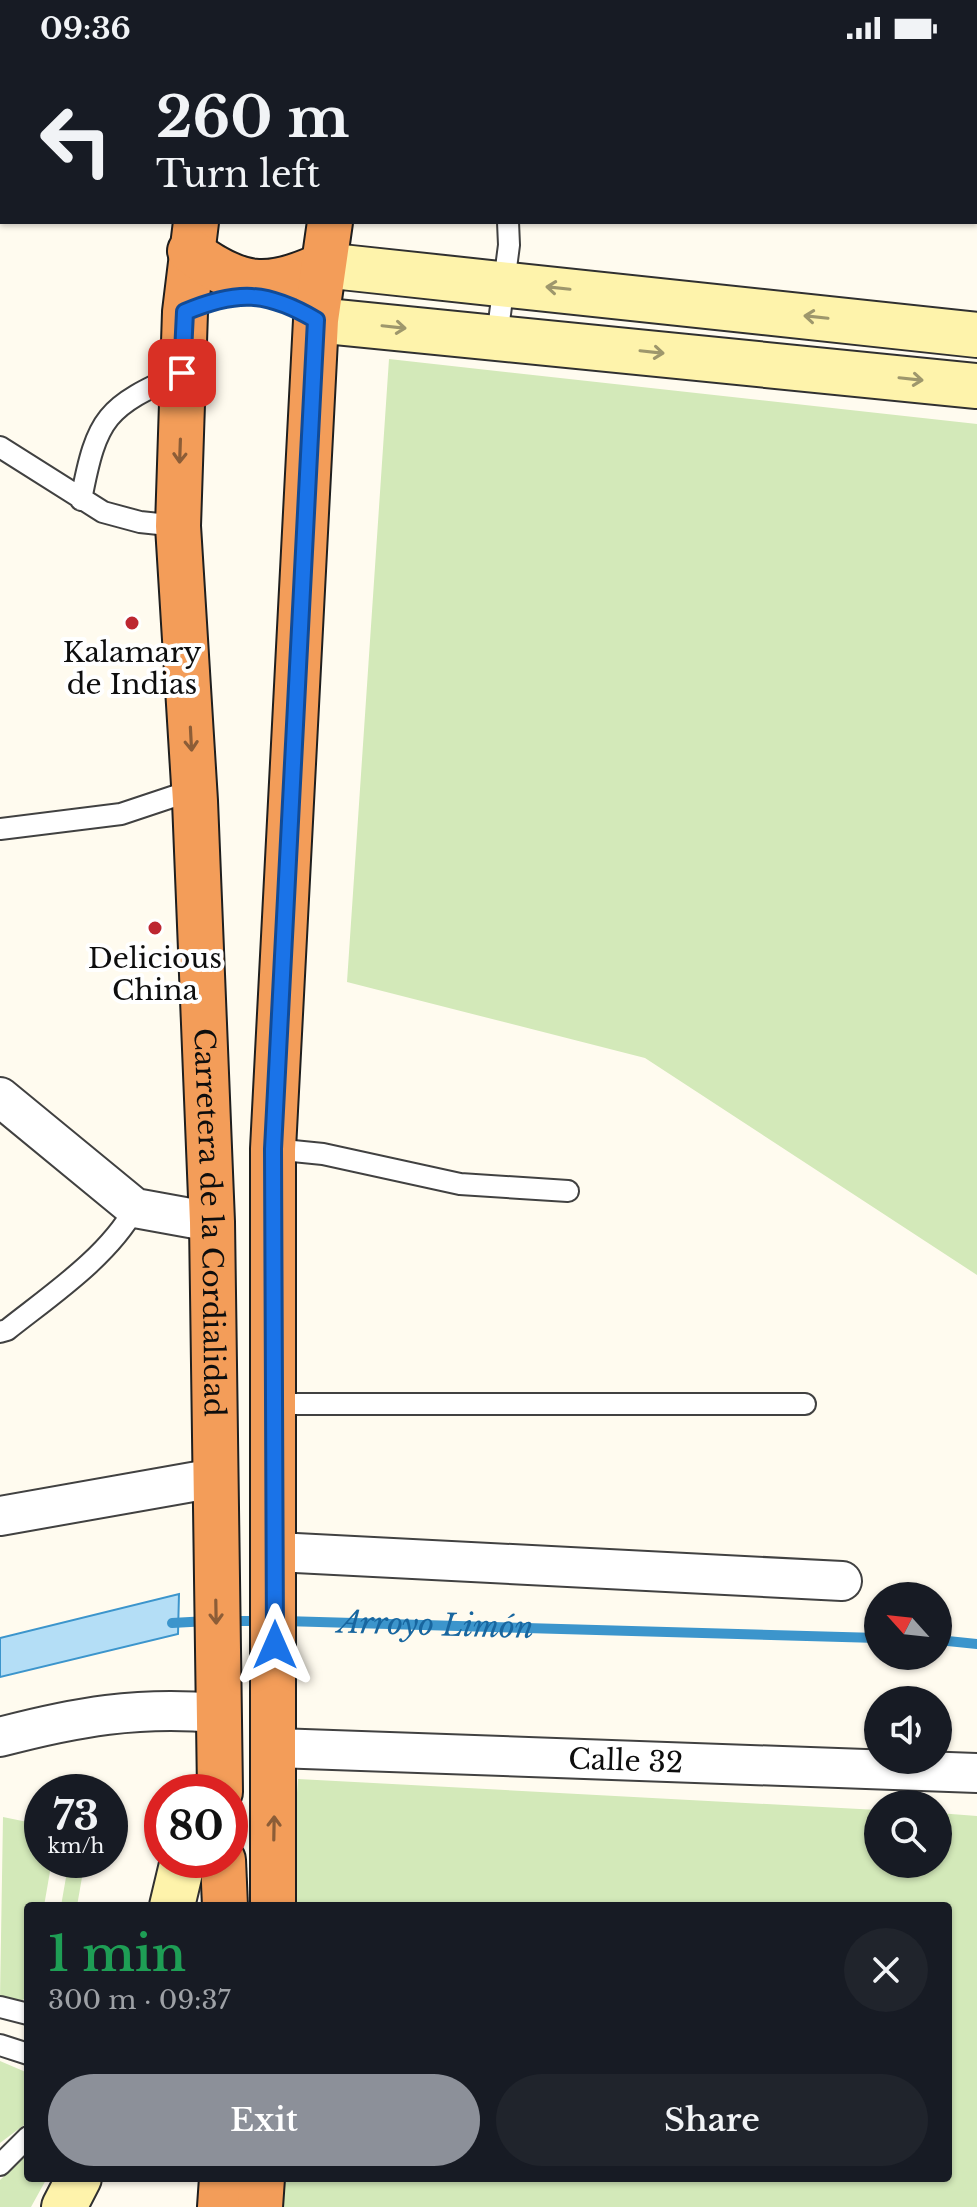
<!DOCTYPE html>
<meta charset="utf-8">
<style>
:root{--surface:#171b24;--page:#20242c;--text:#f1f3f6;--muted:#9ea1a6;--accent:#8c9099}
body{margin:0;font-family:"Libre Baskerville",serif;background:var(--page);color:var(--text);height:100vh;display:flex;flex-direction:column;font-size:30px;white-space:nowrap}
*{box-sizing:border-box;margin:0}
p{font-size:26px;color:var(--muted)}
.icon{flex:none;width:44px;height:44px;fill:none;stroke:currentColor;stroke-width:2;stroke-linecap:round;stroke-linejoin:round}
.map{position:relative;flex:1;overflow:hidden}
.sheet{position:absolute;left:24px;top:1846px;width:928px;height:280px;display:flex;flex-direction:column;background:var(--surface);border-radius:8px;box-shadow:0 2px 6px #0004}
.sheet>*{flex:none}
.guide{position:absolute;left:0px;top:0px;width:978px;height:168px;box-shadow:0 2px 6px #0004;background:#171b24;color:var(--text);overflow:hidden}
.needle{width:52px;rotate:297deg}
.tools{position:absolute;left:864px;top:1526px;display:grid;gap:16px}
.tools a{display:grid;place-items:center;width:88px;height:88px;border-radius:50%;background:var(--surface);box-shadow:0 2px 6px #0004;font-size:40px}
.speed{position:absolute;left:24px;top:1718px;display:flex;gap:16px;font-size:40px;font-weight:700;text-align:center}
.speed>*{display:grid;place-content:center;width:104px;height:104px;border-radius:50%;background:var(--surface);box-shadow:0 2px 6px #0004;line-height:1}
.speed small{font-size:20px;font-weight:400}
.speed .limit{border:12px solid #d22;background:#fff;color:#111}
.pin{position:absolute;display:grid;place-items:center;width:68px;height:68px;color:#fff;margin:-34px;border-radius:16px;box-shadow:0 4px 12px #0006}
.me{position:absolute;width:88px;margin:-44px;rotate:0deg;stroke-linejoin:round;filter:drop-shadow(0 0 6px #0008)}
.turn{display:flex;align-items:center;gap:28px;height:168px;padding:0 24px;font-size:36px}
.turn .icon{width:104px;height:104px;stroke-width:2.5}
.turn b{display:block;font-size:56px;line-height:68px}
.round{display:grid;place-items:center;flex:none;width:84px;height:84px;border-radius:42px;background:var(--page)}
.head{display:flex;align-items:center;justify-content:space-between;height:136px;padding:0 24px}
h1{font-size:48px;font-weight:600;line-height:60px;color:#1e9e55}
.action{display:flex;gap:16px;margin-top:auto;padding:16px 24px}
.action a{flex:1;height:92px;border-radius:48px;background:var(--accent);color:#fff;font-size:32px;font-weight:600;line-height:92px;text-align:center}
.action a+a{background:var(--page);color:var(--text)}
.status{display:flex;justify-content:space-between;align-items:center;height:56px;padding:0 40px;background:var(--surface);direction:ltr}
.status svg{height:22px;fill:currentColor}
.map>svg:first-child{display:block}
.green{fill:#d3e9b9}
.water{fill:#b4def6;stroke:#3c95cc;stroke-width:2}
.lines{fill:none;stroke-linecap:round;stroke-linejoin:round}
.stream{stroke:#3c95cc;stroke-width:10}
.lane-casing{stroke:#414141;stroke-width:24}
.street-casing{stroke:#414141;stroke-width:42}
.secondary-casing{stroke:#303030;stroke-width:48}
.highway-casing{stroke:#1f1f1f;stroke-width:48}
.lane{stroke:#fff;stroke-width:20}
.street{stroke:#fff;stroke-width:38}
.secondary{stroke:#fef3ab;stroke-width:44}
.highway{stroke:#f39d59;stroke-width:44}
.oneway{stroke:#9e976c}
.oneway2{stroke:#8c5d37}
.route-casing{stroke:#114b97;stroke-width:20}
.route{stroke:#1a73e8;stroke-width:14}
.poi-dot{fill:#bd2731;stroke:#fff;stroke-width:3}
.labels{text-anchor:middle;stroke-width:8;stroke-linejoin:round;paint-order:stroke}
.poi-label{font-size:28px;fill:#0e0e0e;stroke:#fff}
.street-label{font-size:28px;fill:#0e0e0e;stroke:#fff}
.water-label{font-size:30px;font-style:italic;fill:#18669f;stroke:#fff}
</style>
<div class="status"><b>09:36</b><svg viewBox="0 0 49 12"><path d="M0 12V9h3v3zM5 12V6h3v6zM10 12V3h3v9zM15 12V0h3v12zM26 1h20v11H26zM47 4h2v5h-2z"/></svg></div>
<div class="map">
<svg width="977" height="2151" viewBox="0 0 977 2151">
<rect width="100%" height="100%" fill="#fffbef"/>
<path class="green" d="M389,303l588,65v851l-332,-217 -298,-76z
M298,1723l580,31v54h60v-51l39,3v391h-708l2,-29h677v-272h-659z
M3,1761l39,8v35h10l-8,46h-16v90l-8,6 -20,-4z
M69,1804h16l-8,46h-16z
M0,2005l28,12v49l-28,21z
M28,2098v24h19l-16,29h-31v-27z"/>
<path class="water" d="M179,1538l-1,40 -178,43v-39z"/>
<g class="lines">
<g class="stream">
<path d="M228,1565h36"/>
<path id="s1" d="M284,1565l594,17"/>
<path d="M172,1567l36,-2"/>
<path d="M938,1584l39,4"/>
</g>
<g class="lane-casing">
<path id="lane" d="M499,0v2
M497,281l12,-92 -1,-23
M0,391l103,65 37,10 38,4
M81,444c16,-84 25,-93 101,-127
M0,773l121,-15 54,-18 20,5
M273,1093l50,5 137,30 108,7
M0,1276l7,-2c44,-35 101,-73 128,-122
M274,1348h531
M0,1951l28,7
M0,1989l28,9
M0,2109l28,-28"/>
</g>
<g class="street-casing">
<g id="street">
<path d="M0,141h2"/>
<path d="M0,1041l135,111 77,14"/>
<path d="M0,1460l215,-38"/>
<path d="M276,1496l566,29"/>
<path d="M0,1681c76,-20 138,-31 217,-24"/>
<path id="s2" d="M276,1692l701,25"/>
</g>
</g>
<g class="secondary-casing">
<path id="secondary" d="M323,209l654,70
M316,264l661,66
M172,1850l11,-46
M64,2151l15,-29"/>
</g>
<g class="highway-casing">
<g id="highway">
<path d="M226,2v-2"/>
<path d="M358,2v-2"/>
<path id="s3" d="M196,166l-11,90 -7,214 17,275 17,421 8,570"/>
<path d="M190,195c49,37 78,40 133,14"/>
<path d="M223,1804l2,46"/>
<path d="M273,1850v-757l43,-829 14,-98"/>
<path d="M220,2151l2,-29"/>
<path d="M260,2151l2,-29"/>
</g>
</g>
<use href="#lane" class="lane"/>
<use href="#street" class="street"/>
<use href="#secondary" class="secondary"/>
<use href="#highway" class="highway"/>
</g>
<defs><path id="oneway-shaft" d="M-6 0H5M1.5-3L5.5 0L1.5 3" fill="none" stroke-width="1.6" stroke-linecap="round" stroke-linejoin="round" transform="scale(2)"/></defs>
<g class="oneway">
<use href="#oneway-shaft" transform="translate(558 232) rotate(-174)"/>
<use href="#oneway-shaft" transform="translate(816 261) rotate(-174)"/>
<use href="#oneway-shaft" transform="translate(394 271) rotate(6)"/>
<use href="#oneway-shaft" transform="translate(652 296) rotate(6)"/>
<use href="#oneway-shaft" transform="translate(911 323) rotate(6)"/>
</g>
<g class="oneway2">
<use href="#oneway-shaft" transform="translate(180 395) rotate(92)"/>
<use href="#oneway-shaft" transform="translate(191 683) rotate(87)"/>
<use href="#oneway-shaft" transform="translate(216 1556) rotate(89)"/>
<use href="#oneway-shaft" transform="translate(274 1772) rotate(-89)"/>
</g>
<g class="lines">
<g class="route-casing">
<path id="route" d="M182,317l3,-61c52,-22 82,-21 131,8l-43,829 2,496"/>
</g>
<use href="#route" class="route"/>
</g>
<g class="poi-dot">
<circle cx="132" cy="567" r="8"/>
<circle cx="155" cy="872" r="8"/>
</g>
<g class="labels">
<g class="poi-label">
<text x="132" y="606">Kalamary<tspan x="132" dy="32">de Indias</tspan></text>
<text x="155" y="912">Delicious<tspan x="155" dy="32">China</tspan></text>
</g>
<g class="street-label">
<text dy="10" stroke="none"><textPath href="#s3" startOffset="1002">Carretera de la Cordialidad</textPath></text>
<text dy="10" stroke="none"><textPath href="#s2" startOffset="350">Calle 32</textPath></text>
</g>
<g class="water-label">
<text dy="10" stroke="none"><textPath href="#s1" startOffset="152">Arroyo Limón</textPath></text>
</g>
</g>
</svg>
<div class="tools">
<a><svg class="needle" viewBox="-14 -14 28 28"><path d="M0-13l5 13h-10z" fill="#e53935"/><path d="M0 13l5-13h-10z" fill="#9ea1a6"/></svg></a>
<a><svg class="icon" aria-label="sound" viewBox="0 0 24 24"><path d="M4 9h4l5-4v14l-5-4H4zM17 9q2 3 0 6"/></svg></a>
<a><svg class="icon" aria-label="search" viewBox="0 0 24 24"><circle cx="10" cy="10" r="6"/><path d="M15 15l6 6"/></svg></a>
</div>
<div class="speed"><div>73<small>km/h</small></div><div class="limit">80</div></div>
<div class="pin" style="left:182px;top:317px;background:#d93025"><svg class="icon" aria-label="arrive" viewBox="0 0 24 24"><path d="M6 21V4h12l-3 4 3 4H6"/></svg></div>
<svg class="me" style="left:275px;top:1589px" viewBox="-20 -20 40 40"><path d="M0-17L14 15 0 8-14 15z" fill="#1a73e8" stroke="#fff" stroke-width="4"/></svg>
<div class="guide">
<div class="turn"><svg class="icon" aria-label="left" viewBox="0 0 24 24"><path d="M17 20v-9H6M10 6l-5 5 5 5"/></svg><div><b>260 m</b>Turn left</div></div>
</div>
<section class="sheet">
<div class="head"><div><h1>1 min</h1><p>300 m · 09:37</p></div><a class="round"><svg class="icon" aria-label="close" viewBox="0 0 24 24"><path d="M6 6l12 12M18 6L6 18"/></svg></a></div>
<div class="action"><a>Exit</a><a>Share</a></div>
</section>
</div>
